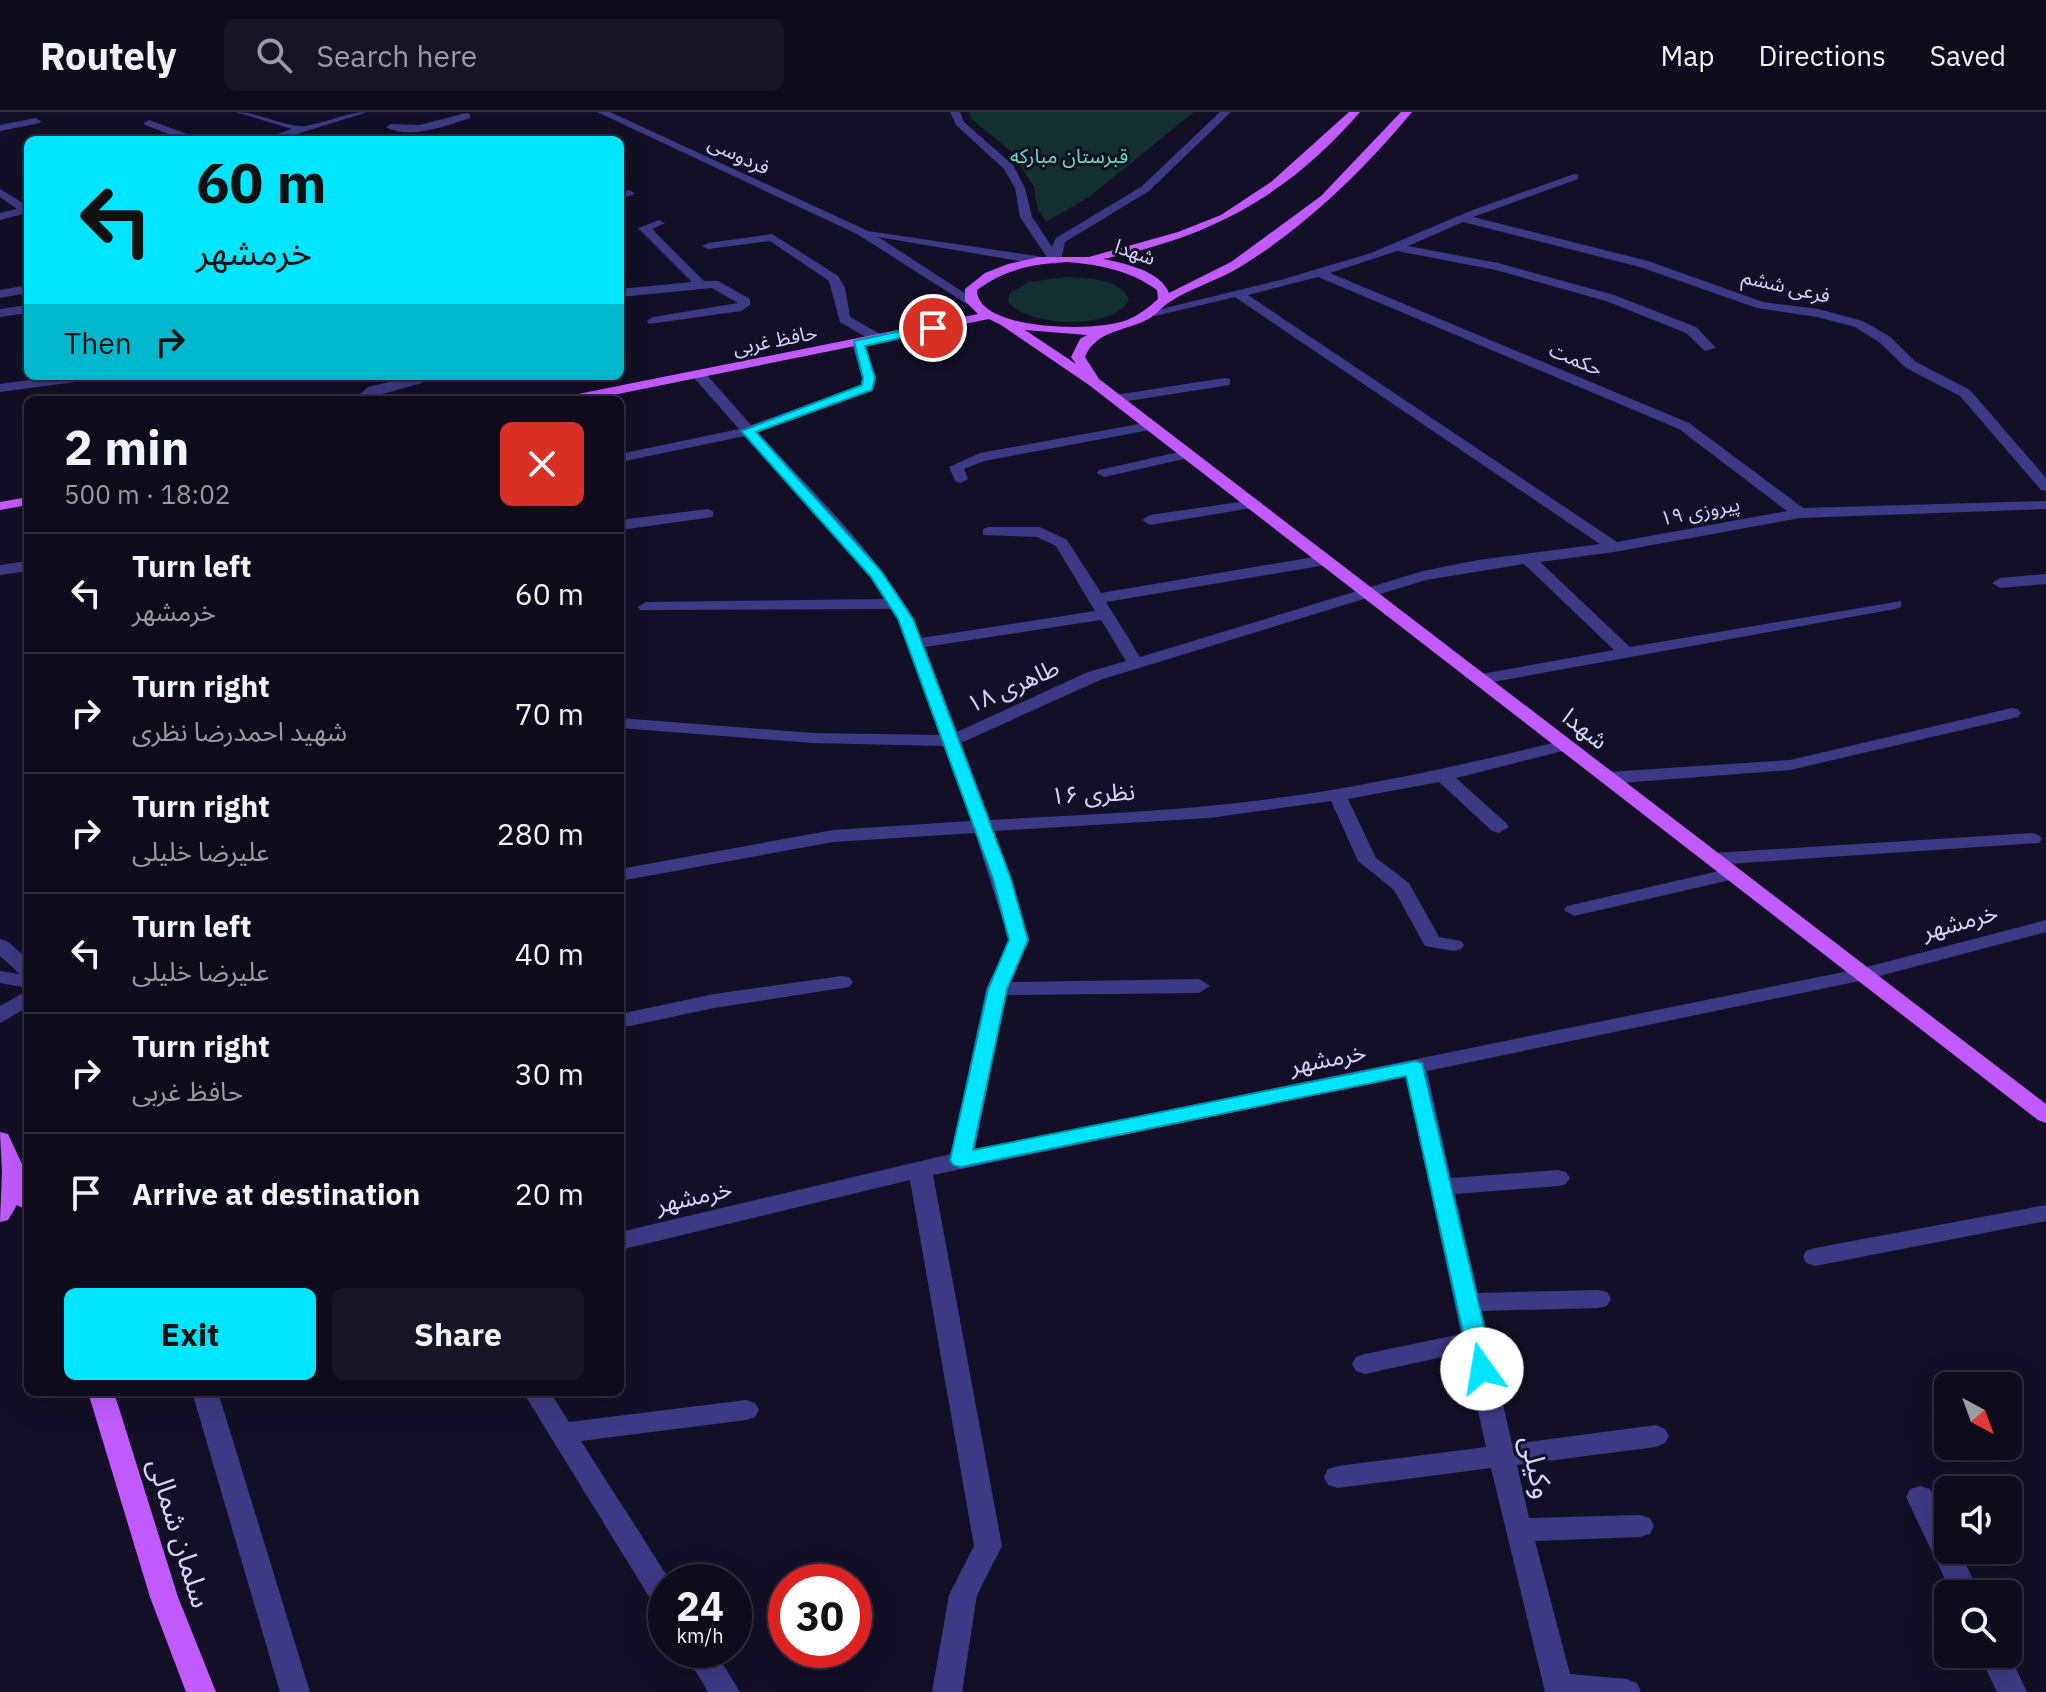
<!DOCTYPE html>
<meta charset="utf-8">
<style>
:root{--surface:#0e0b1c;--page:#171425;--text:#f1f3f6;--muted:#9b9ba3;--line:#2e2b3b;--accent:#00e5ff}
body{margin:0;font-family:"IBM Plex Sans","Noto Sans Arabic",sans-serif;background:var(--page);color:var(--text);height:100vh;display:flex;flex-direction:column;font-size:30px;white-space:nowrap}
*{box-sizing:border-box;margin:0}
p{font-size:26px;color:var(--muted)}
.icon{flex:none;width:44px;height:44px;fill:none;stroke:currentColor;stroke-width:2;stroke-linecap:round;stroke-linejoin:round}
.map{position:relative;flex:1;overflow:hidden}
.details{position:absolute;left:24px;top:284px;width:600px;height:1000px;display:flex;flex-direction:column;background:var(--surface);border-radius:12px;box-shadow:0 8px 32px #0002,0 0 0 2px var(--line)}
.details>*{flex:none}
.top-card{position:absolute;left:24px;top:24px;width:600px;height:244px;border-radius:12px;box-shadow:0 8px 32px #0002,0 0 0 2px var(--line);background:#00e5ff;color:#111;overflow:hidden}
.needle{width:52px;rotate:139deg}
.fabs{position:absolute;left:1934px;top:1260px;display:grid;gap:16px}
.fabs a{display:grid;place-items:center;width:88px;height:88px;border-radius:12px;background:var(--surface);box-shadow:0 8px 32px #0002,0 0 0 2px var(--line);font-size:40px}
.speed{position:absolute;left:648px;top:1452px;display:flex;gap:16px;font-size:40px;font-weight:700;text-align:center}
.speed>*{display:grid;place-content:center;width:104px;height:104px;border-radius:50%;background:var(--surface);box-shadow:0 8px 32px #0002,0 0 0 2px var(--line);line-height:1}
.speed small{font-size:20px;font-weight:400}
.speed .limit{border:12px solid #d22;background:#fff;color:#111}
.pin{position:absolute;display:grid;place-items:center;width:68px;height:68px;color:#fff;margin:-34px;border:4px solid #fff;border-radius:50%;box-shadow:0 2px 8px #0007}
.me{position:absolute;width:88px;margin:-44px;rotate:347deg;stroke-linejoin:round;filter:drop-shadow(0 0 6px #0008)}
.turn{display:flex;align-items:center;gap:28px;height:168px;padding:0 40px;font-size:36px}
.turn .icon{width:104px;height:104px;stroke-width:2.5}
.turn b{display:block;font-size:56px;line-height:68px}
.then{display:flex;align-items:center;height:76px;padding:0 40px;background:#0003;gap:16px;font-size:30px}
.round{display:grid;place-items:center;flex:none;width:84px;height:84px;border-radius:12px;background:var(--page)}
.head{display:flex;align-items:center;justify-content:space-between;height:136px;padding:0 40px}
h1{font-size:48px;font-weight:800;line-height:60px}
.button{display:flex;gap:16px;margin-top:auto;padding:16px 40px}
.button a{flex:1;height:92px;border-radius:12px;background:var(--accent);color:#111;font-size:32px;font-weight:800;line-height:92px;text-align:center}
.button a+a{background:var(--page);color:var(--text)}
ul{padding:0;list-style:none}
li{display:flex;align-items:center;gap:24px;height:120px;padding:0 40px;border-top:2px solid var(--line)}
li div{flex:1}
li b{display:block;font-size:30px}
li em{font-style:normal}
header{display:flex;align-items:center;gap:48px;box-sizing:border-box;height:112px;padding:0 40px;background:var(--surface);border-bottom:2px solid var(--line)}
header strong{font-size:38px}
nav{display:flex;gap:44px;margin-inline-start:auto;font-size:28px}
.search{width:560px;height:72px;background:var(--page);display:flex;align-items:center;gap:20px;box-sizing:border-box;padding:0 28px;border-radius:12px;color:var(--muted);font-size:30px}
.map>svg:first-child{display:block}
.green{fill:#12302f}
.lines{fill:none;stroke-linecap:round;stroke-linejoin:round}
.minor{fill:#3d3a85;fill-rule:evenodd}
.major{fill:#c25bff;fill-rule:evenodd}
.route{fill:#00e5ff;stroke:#0095a6;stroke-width:2}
.labels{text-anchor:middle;stroke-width:6;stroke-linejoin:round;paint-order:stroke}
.far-street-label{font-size:20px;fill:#d9d4ff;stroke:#130f26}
.far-park-label{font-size:20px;fill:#5fe0c0;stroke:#130f26}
.street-label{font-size:24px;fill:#d9d4ff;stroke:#130f26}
.near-street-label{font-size:28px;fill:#d9d4ff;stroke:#130f26}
</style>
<header>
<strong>Routely</strong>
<div class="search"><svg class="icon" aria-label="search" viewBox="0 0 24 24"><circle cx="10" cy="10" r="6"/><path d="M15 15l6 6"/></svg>Search here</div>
<nav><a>Map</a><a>Directions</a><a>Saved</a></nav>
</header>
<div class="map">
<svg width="2046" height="1580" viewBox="0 0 2046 1580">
<rect width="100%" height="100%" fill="#130f26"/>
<path class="green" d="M970,0h224l-105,85 -43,25 -9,-14 -3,-21 -23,-36 -39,-31z
M1066,165c20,1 55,1 63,23 -17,31 -101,27 -121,2l1,-8 20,-12z"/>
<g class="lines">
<path class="minor" d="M236,0c22,0 50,16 69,14 22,-3 40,-14 63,-14l-91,28h-16l31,-11z
M597,0h13l258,119 169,25 6,4 -6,4 -159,-27 99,64 -10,3 -110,-70z
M950,0h10l4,10 49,43 12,23 7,29 20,30 4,-9 85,-51 79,-75h11l-82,79 -84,51 -4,18 -6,4 -4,-1 -31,-46 -5,-29 -11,-19 -48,-44z
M466,1l4,1v4c-24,8 -61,22 -84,9l5,-3 29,1z
M36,6l5,3 -1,2 -40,8v-6z
M149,8l49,18 1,2h-14l-40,-15 -1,-2z
M1574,62l4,1v4l-105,38 175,44 115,41 55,7 45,12 26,15 27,26 54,28 76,88v13l-5,-1 -81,-94 -54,-28 -27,-26 -24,-15 -38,-10 -60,-9 -117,-41 -177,-45 -55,24 90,17 116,32 82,32 20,21 -11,3 -19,-18 -80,-32 -110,-31 -99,-19 -67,22 359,150 114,85 243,-7v8l-246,9 -186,34 -74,10 90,85 271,-46v6l-6,2 -413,75 -9,-5 3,-4 138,-25 -90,-86 -98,16 -326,100 -139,63 29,77c72,-4 145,-7 218,-14 121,-11 239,-37 357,-66l9,5 -3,4 -115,29 50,45 3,4 -10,6 -7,-2 -53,-49 -91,17 28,59 33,25 30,54 22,4 3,4 -3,4 -7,2 -29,-5 -31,-56 -36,-29 -27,-60 -122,17 -215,13 35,109 -18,42 188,-3 11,7 -11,7 -193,2 -31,154 888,-181 183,-48v12l-182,48 -437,91 24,107 107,-8 8,2 4,6 -4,6 -8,2 -103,8 23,99 120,-3 9,2 4,7 -4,7 -9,2 -116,3 30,133 144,-19 9,4 4,7 -4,7 -9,4 -139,18 12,53 111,-3 10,3 4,8 -4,8 -10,3 -105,4 35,133 56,5 11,4 4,9h-96l-54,-224 -153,20 -10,-3 -4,-8 4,-8 10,-3 148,-19 -21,-95 -100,22 -9,-3 -4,-7 4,-7 9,-3 96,-20 -55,-258 -473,99 69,371 -25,49 -15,97h-30l17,-97 25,-49 -64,-366 -290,70v-18l331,-78 35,-165 23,-49 -34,-107 -142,9 -213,39v-12l213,-39 138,-9 -27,-75 -131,-3 -193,-15v-10l193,15 127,2 -42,-116 -7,-10 -251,1 -2,-3 8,-5 239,-3 -15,-22 -125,-141 -125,26v-8l119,-25 -44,-50v-6h10l46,52 110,-40 1,-7 -10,-34 11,-3 13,37 -4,12 -114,42c50,56 138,138 163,206l174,-27 -39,-65 -19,-9 -54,-2v-6l5,-2h52l27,13 34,53 225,-38 8,5 -8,5 -220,37 34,55 283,-86 55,-11 122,-16 -365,-247 -80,19 -6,-4 135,-33 87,-26 99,-42zM1318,165l361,152 108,82 -170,31 -369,-247zM1101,508l25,41 -38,11 -131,60 -32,-85z
M0,77l28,17v7l-28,7v-7l17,-4 -17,-12z
M629,78l5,3 -1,2 -13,3v-6z
M659,108l6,3 -13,6 52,52h14l32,18v6l-9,6 -92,13 -2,-3 6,-4 85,-14 -26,-15 -92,9v-8l72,-7 -54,-54z
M772,122l66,42 7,12 5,29 34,19v6h-10l-34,-20 -11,-41 -59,-40 -62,8 -6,-3 6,-3z
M28,173v8l-28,5v-8z
M28,193v8l-28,4v-8z
M60,264h37l-7,4 -90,12v-8z
M415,264h24c-9,6 -76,24 -86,24l15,-13z
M1225,266l5,1v6l-115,18 -7,-4 7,-4z
M1150,310l7,4 -2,3 -171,32 -20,8 4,10 -7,4 -5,-1 -7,-15 31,-14z
M1188,338l7,4 -2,3 -89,20 -7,-4 2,-3z
M1253,388l7,4 -2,3 -108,18 -8,-5 8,-5z
M708,397l5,2v6l-93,13v-10z
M28,449v10l-28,4v-10z
M2046,462v10l-46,4 -8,-5 8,-5z
M2012,596l6,1 3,4 -3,4 -228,53 -182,14 -9,-6 9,-6 182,-12z
M2032,721l7,2 3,4 -3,4 -326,22 -10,-6 10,-6z
M1732,756l10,6 -3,4 -165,38 -10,-6 3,-4z
M0,827l7,2 21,18v29l-28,-5v-12l20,3 -20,-18z
M842,864l7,1 4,5 -4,5 -135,21 -94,20v-14l94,-20z
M28,878v17l-28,16v-17z
M2046,1093v16l-231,45 -9,-3 -3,-6 3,-6 9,-3z
M192,1280h26l92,300h-30z
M523,1280h27l19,30 177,-22 9,3 4,7 -4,7 -9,3 -165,21 90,141h-5v29l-10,-3z
M1920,1374l10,3 18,38v23h11l21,44h-28l-46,-97 4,-8z
M683,1538h31l26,42h-32z
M2008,1540l19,40h-30l-18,-38z"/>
<path class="major" d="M1349,0h11c-73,84 -149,125 -257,147 21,4 58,12 66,34l62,-31 90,-66 80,-84h11c-49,59 -107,115 -172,155 -23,14 -50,21 -72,36 -6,4 -11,11 -18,15 -24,14 -53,11 -65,39l14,22 947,725v19l-8,-3 -949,-735 -88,-60 -12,-6 -401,81h-27l7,-4 410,-82 -13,-13v-12l20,-16 23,-9 31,-7h50l89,-25 43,-17 50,-33zM1067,150c34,3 62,8 90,28l1,9c-10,9 -19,16 -31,21 -28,12 -150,12 -150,-30 28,-21 56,-26 90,-28zM1025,218l62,5 -7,4 -9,18 5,7z
M28,385v8l-28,5v-8z
M0,1020l8,2 20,43v34l-11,-6 -9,15 -8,2 2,-50z
M88,1280h26l64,205 38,95h-30l-36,-95z"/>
</g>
<path class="route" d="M933,212l4,1v5l-72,16 10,32 -3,12 -116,42 125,139 32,48 98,260 17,61 -21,49 -34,161 442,-89 7,2 72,306 -3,6 -9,3 -8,-3 -3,-6 -65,-293 -445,91 -8,-2 -3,-5 38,-171 21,-49 -16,-61 -95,-260 -27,-42 -130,-146 121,-46 1,-7 -9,-37z"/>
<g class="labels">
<g class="far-street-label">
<text transform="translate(739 43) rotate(25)" y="7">فردوسی</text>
<text transform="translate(1135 140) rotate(19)" y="7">شهدا</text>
<text transform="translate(1786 174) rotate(13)" y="7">فرعی ششم</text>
<text transform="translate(775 228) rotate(-11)" y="7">حافظ غربی</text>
<text transform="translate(1576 247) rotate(23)" y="7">حکمت</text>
<text transform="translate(1700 399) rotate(-11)" y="7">پیروزی ۱۹</text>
</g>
<g class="far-park-label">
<text x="1069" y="51">قبرستان مبارکه</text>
</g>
<g class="street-label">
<text transform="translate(1013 574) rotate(-24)" y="8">طاهری ۱۸</text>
<text transform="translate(1585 617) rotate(38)" y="8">شهدا</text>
<text transform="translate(1093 682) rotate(-3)" y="8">نظری ۱۶</text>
<text transform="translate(1960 810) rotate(-15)" y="8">خرمشهر</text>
<text transform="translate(1328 947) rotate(-11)" y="8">خرمشهر</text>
<text transform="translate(694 1085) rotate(-13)" y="8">خرمشهر</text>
</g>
<g class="near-street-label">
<text transform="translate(1537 1355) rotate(77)" y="10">وکیلی</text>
<text transform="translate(180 1421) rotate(73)" y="10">سلمان شمالی</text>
</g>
</g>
</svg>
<div class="fabs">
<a><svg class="needle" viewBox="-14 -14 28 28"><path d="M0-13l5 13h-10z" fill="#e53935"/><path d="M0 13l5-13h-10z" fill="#9b9ba3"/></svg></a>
<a><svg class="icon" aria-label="sound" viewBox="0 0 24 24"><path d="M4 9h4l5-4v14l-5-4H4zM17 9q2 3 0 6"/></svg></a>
<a><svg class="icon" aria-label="search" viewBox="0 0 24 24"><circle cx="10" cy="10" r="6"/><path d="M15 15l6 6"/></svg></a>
</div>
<div class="speed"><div>24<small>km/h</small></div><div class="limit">30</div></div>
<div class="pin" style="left:933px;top:216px;background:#d93025"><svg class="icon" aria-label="arrive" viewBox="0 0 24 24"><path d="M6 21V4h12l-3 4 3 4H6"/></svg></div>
<svg class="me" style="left:1482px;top:1257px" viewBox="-20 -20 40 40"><circle r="19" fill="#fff"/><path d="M0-13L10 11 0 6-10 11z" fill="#00e5ff"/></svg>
<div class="top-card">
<div class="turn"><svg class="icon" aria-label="left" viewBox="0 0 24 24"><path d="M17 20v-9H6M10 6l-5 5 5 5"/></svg><div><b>60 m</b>خرمشهر</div></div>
<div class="then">Then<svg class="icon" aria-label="right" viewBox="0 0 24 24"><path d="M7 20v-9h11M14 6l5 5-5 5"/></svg></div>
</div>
<section class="details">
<div class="head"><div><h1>2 min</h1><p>500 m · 18:02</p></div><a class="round" style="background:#d93025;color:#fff"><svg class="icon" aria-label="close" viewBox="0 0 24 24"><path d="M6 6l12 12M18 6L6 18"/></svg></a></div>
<ul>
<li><svg class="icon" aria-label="left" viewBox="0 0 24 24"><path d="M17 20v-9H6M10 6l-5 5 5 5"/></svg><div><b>Turn left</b><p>خرمشهر</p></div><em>60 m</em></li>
<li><svg class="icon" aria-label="right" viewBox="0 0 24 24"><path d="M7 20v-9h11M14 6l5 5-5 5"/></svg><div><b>Turn right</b><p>شهید احمدرضا نظری</p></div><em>70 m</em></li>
<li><svg class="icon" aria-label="right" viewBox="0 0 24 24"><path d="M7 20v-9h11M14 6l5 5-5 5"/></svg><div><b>Turn right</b><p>علیرضا خلیلی</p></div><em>280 m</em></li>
<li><svg class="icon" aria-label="left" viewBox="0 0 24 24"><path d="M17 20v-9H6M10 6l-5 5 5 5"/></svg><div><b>Turn left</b><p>علیرضا خلیلی</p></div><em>40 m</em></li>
<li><svg class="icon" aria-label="right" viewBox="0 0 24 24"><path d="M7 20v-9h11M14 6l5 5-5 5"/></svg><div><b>Turn right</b><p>حافظ غربی</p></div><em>30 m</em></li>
<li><svg class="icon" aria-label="arrive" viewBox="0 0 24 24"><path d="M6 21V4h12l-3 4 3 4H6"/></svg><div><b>Arrive at destination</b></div><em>20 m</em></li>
</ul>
<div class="button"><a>Exit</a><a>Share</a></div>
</section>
</div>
